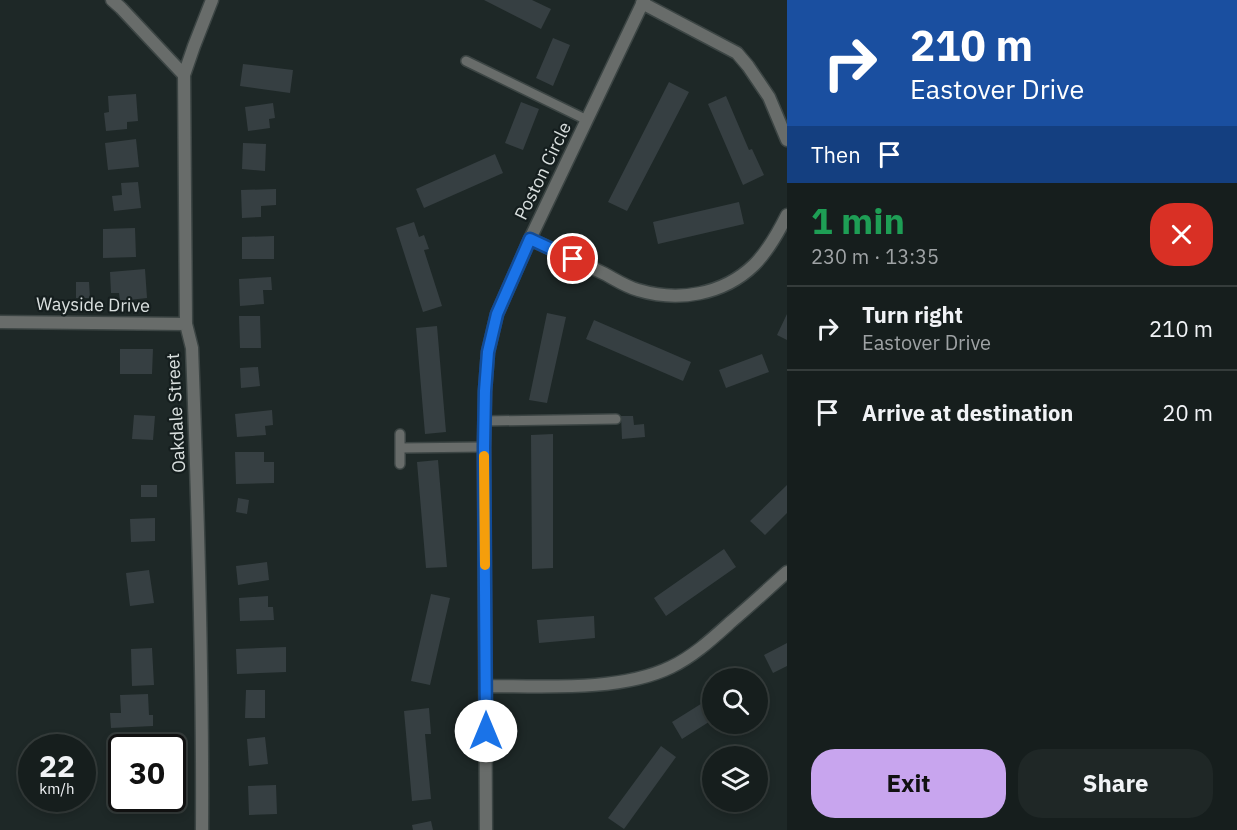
<!DOCTYPE html>
<meta charset="utf-8">
<style>
:root{--surface:#161e1d;--page:#1f2726;--text:#f1f3f6;--muted:#9ea2a4;--line:#353c3b;--accent:#c8a5ee}
body{margin:0;font-family:"IBM Plex Sans",sans-serif;background:var(--page);color:var(--text);height:100vh;display:flex;flex-direction:column;font-size:22px;white-space:nowrap}
*{box-sizing:border-box;margin:0}
p{font-size:20px;color:var(--muted)}
.icon{flex:none;width:33px;height:33px;fill:none;stroke:currentColor;stroke-width:2;stroke-linecap:round;stroke-linejoin:round}
.map{position:relative;flex:1;overflow:hidden}
.sheet{display:flex;flex-direction:column;background:var(--surface);width:450px}
.sheet>*{flex:none}
.hud{background:#1a4fa0;color:#fff;overflow:hidden}
.tools{position:absolute;left:702px;top:668px;display:grid;gap:12px}
.tools a{display:grid;place-items:center;width:66px;height:66px;border-radius:50%;background:var(--surface);box-shadow:0 3px 9px #0003,0 0 0 2px var(--line);font-size:30px}
.speed{position:absolute;left:18px;top:734px;display:flex;gap:12px;font-size:30px;font-weight:700;text-align:center}
.speed>*{display:grid;place-content:center;width:78px;height:78px;border-radius:50%;background:var(--surface);box-shadow:0 3px 9px #0003,0 0 0 2px var(--line);line-height:1}
.speed small{font-size:15px;font-weight:400}
.speed .limit{border:3px solid #111;border-radius:9px;background:#fff;color:#111}
.pin{position:absolute;display:grid;place-items:center;width:51px;height:51px;color:#fff;margin:-26px;border:3px solid #fff;border-radius:50%;box-shadow:0 2px 6px #0007}
.me{position:absolute;width:66px;margin:-33px;rotate:0deg;stroke-linejoin:round;filter:drop-shadow(0 0 4px #0008)}
.turn{display:flex;align-items:center;gap:21px;height:126px;padding:0 24px;font-size:27px}
.turn .icon{width:78px;height:78px;stroke-width:2.5}
.turn b{display:block;font-size:42px;line-height:51px}
.then{display:flex;align-items:center;height:57px;padding:0 24px;background:#0003;gap:12px;font-size:22px}
.round{display:grid;place-items:center;flex:none;width:63px;height:63px;border-radius:24px;background:var(--page)}
.overview{display:flex;align-items:center;justify-content:space-between;height:102px;padding:0 24px}
h1{font-size:36px;font-weight:700;line-height:45px;color:#1e9e55}
.button{display:flex;gap:12px;margin-top:auto;padding:12px 24px}
.button a{flex:1;height:69px;border-radius:24px;background:var(--accent);color:#111;font-size:24px;font-weight:700;line-height:69px;text-align:center}
.button a+a{background:var(--page);color:var(--text)}
ul{padding:0;list-style:none}
li{display:flex;align-items:center;gap:18px;height:84px;padding:0 24px;border-top:2px solid var(--line)}
li div{flex:1}
li b{display:block;font-size:22px}
li em{font-style:normal}
main{display:flex;flex:1;min-height:0}
.map>svg:first-child{display:block}
.building{fill:#363f42}
.lines{fill:none;stroke-linecap:round;stroke-linejoin:round}
.service-casing{stroke:#3c4544;stroke-width:12}
.minor-casing{stroke:#3c4544;stroke-width:15}
.service{stroke:#686c6a;stroke-width:9}
.minor{stroke:#686c6a;stroke-width:12}
.route-casing{stroke:#114b97;stroke-width:15}
.route{stroke:#1a73e8;stroke-width:10}
.slow{stroke:#f59e0b;stroke-width:10}
.labels{text-anchor:middle;stroke-width:4.5;stroke-linejoin:round;paint-order:stroke}
.street-label{font-size:18px;fill:#dae0df;stroke:#151e1e}
</style>
<main>
<div class="map">
<svg width="787" height="830" viewBox="0 0 787 830">
<rect width="100%" height="100%" fill="#1e2827"/>
<path class="building" d="M484,0h48l19,9 -10,20z
M553,38l17,7 -17,41 -17,-8z
M243,64l50,6 -3,23 -50,-7z
M669,82l20,10 -62,119 -19,-9z
M136,94l2,27 -11,1v7l-21,2 -2,-18 5,-1 -1,-16z
M726,96l23,54 3,-1 12,26 -21,10 -35,-81z
M521,102l18,7 -16,41 -18,-7z
M273,103l2,15 -6,1 1,9 -22,3 -3,-24z
M136,139l3,28 -31,3 -3,-27z
M243,143l23,1 -1,27 -23,-2z
M495,154l8,19 -79,35 -8,-19z
M138,182l3,26 -27,3 -2,-15 10,-1 -1,-12z
M276,189v16l-15,1v11l-19,1 -1,-28z
M739,202l5,22 -86,20 -5,-22z
M414,222l5,15 5,-2 5,14 -5,1 18,56 -19,6 -27,-84z
M135,228l1,29 -33,1v-29z
M274,236v23h-32v-22z
M145,269l2,29 -27,3 -1,-8h-8l-1,-21z
M271,277l1,13h-9l1,14 -24,2 -1,-27z
M76,282h13l1,16h-14z
M547,313l19,4 -19,86 -18,-3z
M787,314v26l-10,-5z
M239,316h21l1,32h-21z
M594,320l97,42 -8,19 -97,-42z
M437,326l9,106 -21,2 -9,-106z
M120,349h33l-1,25h-32z
M762,354l7,18 -43,16 -7,-18z
M258,367l2,19 -19,2 -1,-20z
M272,410l1,15 -8,1 1,9 -29,2 -2,-23z
M134,415l21,1 -2,24 -21,-1z
M621,416h12l1,9 10,-1 1,13 -23,2z
M553,434v134l-21,1 -1,-134z
M235,452h29v10h10v21l-38,1z
M438,460l9,107 -21,1 -9,-106z
M141,485h16v12h-16z
M787,485v28l-22,22 -15,-14z
M238,498l11,2 -2,14 -11,-2z
M155,518v23l-24,1 -1,-23z
M724,549l12,18 -70,49 -12,-18z
M267,562l2,18 -31,5 -2,-19z
M149,570l5,33 -24,3 -4,-33z
M431,594l19,4 -20,87 -19,-4z
M268,596v11h5l1,13 -34,1 -1,-23z
M594,616l1,22 -56,5 -2,-23z
M787,643v23l-14,7 -9,-18z
M286,647v25l-49,2 -1,-25z
M152,648l2,37 -22,1 -1,-37z
M246,690h19v28h-20z
M148,694l1,21h4v11l-42,2 -1,-15h11l-1,-18z
M712,697v23l-30,19 -10,-17z
M429,708l2,26h-6l6,65 -19,2 -8,-90z
M265,737l3,27 -19,2 -2,-27z
M133,742h33v5h-32z
M661,746l15,11 -52,72 -16,-11z
M276,785l1,29 -28,1 -1,-29z
M431,821l2,9h-20l-1,-5z"/>
<g class="lines">
<g class="service-casing">
<path id="service" d="M466,61l121,59
M485,421l131,-2
M400,434v30
M400,448l84,-1"/>
</g>
<g class="minor-casing">
<path id="minor" d="M112,0l9,8 63,67
M642,3l95,50 11,13 21,31 18,43
M530,239c25,12 50,23 75,35 11,6 22,13 33,16 40,12 85,5 116,-25 14,-14 24,-32 33,-50
M0,322l186,2
M486,686c55,0 134,6 185,-19 23,-11 42,-29 61,-46 19,-16 37,-33 55,-49
M202,830c1,-161 -4,-321 -10,-482l-6,-24 -2,-249 10,-29 18,-46
M486,830l-2,-383 1,-56 3,-39 9,-38 33,-75 114,-239"/>
</g>
<use href="#service" class="service"/>
<use href="#minor" class="minor"/>
</g>
<g class="lines">
<g class="route-casing">
<path id="route" d="M486,731l-2,-284 1,-56 3,-39 9,-38 33,-75 43,20"/>
</g>
<use href="#route" class="route"/>
<path class="slow" d="M484,456l1,109"/>
</g>
<g class="labels">
<g class="street-label">
<text transform="translate(543 171) rotate(-64)" y="6">Poston Circle</text>
<text transform="translate(93 305) rotate(1)" y="6">Wayside Drive</text>
<text transform="translate(176 413) rotate(-93)" y="6">Oakdale Street</text>
</g>
</g>
</svg>
<div class="tools">
<a><svg class="icon" aria-label="search" viewBox="0 0 24 24"><circle cx="10" cy="10" r="6"/><path d="M15 15l6 6"/></svg></a>
<a><svg class="icon" aria-label="layers" viewBox="0 0 24 24"><path d="M12 4l9 5-9 5-9-5zM3 14l9 5 9-5"/></svg></a>
</div>
<div class="speed"><div>22<small>km/h</small></div><div class="limit">30</div></div>
<div class="pin" style="left:573px;top:259px;background:#d93025"><svg class="icon" aria-label="arrive" viewBox="0 0 24 24"><path d="M6 21V4h12l-3 4 3 4H6"/></svg></div>
<svg class="me" style="left:486px;top:731px" viewBox="-20 -20 40 40"><circle r="19" fill="#fff"/><path d="M0-13L10 11 0 6-10 11z" fill="#1a73e8"/></svg>
</div>
<section class="sheet">
<div class="hud">
<div class="turn"><svg class="icon" aria-label="right" viewBox="0 0 24 24"><path d="M7 20v-9h11M14 6l5 5-5 5"/></svg><div><b>210 m</b>Eastover Drive</div></div>
<div class="then">Then<svg class="icon" aria-label="arrive" viewBox="0 0 24 24"><path d="M6 21V4h12l-3 4 3 4H6"/></svg></div>
</div>
<div class="overview"><div><h1>1 min</h1><p>230 m · 13:35</p></div><a class="round" style="background:#d93025;color:#fff"><svg class="icon" aria-label="close" viewBox="0 0 24 24"><path d="M6 6l12 12M18 6L6 18"/></svg></a></div>
<ul>
<li><svg class="icon" aria-label="right" viewBox="0 0 24 24"><path d="M7 20v-9h11M14 6l5 5-5 5"/></svg><div><b>Turn right</b><p>Eastover Drive</p></div><em>210 m</em></li>
<li><svg class="icon" aria-label="arrive" viewBox="0 0 24 24"><path d="M6 21V4h12l-3 4 3 4H6"/></svg><div><b>Arrive at destination</b></div><em>20 m</em></li>
</ul>
<div class="button"><a>Exit</a><a>Share</a></div>
</section>
</main>
